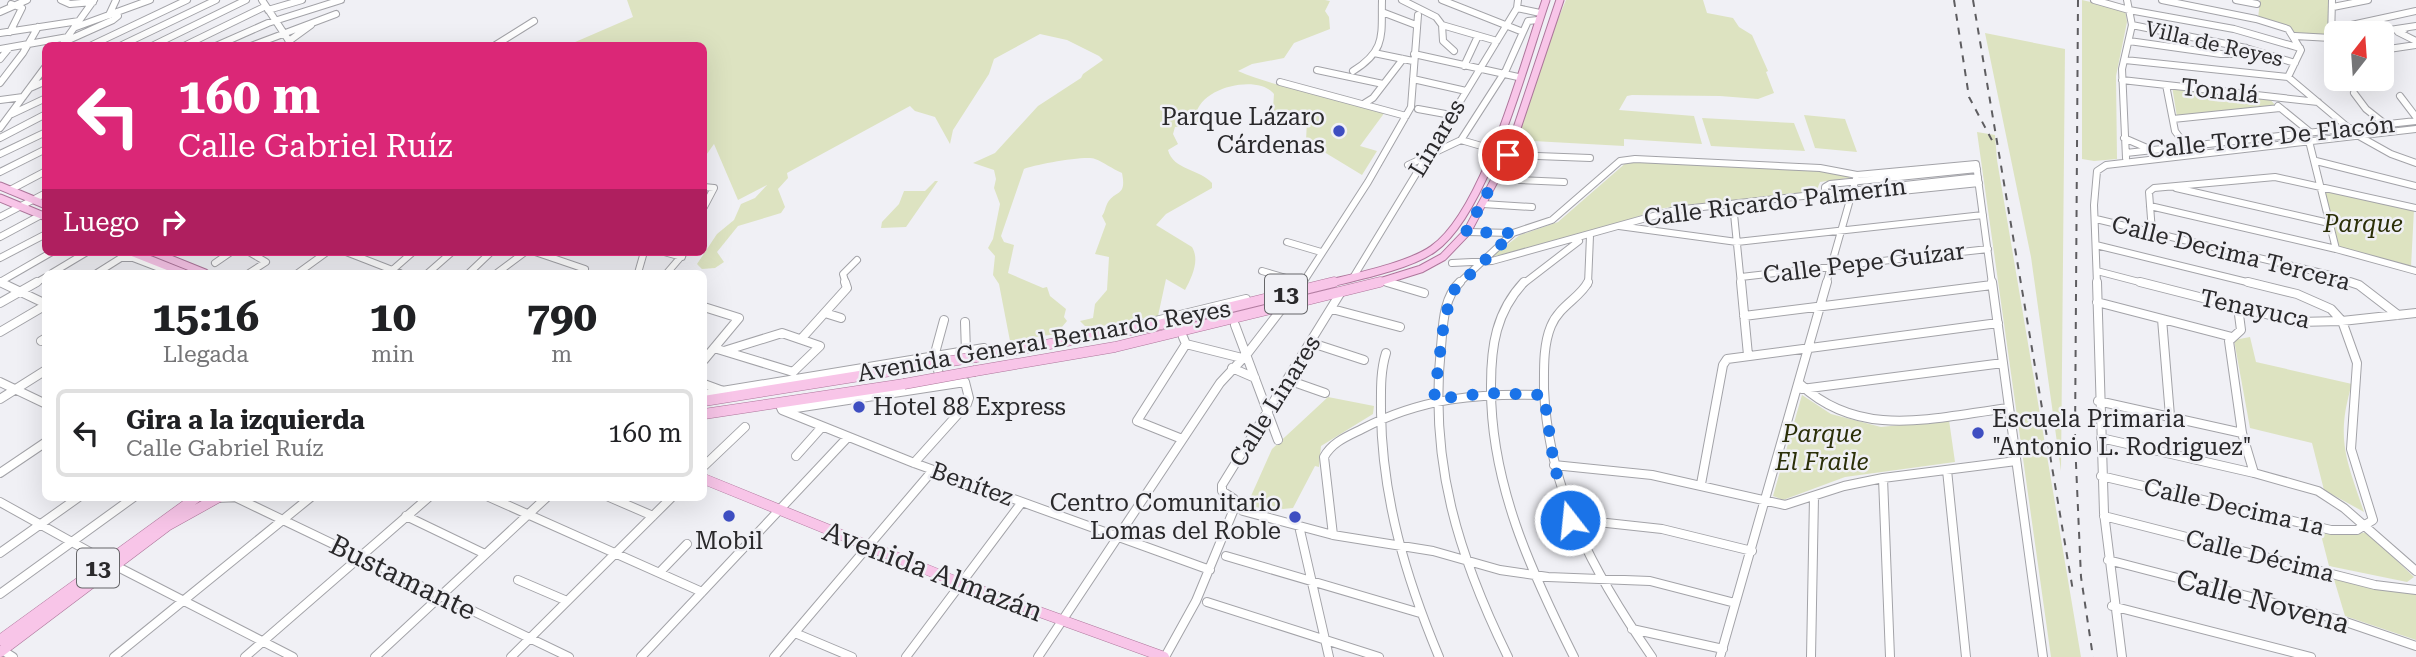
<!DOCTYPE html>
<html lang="es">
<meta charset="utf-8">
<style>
:root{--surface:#fff;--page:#f2f2f2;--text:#202124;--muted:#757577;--line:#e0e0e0}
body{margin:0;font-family:"Roboto Serif",serif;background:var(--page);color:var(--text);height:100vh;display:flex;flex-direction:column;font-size:26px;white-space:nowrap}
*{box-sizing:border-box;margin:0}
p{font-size:23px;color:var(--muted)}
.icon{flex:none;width:38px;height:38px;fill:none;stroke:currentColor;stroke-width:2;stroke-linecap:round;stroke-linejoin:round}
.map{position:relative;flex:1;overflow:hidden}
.sheet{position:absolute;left:42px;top:270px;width:665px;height:231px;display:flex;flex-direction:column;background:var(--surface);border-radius:10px;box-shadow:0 7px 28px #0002}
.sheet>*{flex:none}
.top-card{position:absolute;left:42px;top:42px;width:665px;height:214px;border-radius:10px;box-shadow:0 7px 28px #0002;background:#db2777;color:#fff;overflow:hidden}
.needle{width:46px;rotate:17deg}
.controls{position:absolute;left:2324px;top:21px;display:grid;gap:14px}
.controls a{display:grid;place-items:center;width:70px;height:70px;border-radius:10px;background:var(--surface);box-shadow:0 7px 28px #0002;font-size:35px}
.pin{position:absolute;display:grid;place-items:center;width:60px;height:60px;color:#fff;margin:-30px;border:4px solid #fff;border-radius:50%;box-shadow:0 2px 7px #0007}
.me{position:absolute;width:77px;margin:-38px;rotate:344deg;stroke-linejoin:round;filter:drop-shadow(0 0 5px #0008)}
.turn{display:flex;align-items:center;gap:24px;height:147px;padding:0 21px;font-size:32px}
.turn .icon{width:91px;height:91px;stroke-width:2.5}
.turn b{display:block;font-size:49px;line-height:60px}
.then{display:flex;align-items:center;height:66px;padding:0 21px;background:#0003;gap:14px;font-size:26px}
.eta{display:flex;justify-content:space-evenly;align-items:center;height:119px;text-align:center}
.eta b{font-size:42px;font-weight:700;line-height:49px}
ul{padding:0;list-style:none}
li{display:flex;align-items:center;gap:21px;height:88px;margin:0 14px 10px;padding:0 7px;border:4px solid var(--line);border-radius:10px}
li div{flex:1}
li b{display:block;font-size:26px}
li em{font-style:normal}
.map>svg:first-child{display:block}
.green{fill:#dde3c1}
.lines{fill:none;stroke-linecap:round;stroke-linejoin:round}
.minor-far1-casing{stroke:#a3a3a8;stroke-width:8}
.minor-casing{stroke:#a3a3a8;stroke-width:10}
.major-far1-casing{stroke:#ad769b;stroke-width:9}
.major-casing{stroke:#ad769b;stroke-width:11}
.minor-far1{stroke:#fff;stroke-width:6}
.minor{stroke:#fff;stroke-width:8}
.major-far1{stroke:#f8c5e8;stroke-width:7}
.major{stroke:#f8c5e8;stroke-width:10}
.rail{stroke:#5e5d60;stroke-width:2;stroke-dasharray:7 7;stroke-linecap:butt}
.major-bridge-casing{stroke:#ad769b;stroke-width:11;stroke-linecap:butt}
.major-bridge{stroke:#f8c5e8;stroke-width:10}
.route{stroke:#1a73e8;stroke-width:12;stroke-dasharray:0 21.6}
.poi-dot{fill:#3e4ec1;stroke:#f0f0f5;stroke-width:2.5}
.labels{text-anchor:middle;stroke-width:5;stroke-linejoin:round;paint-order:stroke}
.far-street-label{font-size:21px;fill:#2a292b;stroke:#f0f0f5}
.shield{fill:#f0f0f5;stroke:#656568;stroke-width:2}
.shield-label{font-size:23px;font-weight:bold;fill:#2a292b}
.street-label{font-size:24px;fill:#2a292b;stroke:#f0f0f5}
.poi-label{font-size:24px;fill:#2a292b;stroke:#f0f0f5;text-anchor:end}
.park-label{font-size:24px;font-style:italic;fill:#2b2f08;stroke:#f0f0f5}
.near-street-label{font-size:28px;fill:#2a292b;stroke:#f0f0f5}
</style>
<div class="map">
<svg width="2416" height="657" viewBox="0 0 2416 657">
<rect width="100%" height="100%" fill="#f0f0f5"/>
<path class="green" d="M627,0h698l5,1 -5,10 4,6 1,12 -36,14 -10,15 -32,6 -14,7c46,20 99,24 147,41l-25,34 17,5 -15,24 -56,-34 1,-21 -6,-2 -19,7 -9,-17 1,-14c-16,-20 -74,-7 -78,21l9,10 -30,2 -2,7 5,10 -10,6c5,20 32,19 44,33v5l-46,26 -10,11 36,22c8,13 0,30 -7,43l-19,-11 -8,37 -61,11 -12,-1 -5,-5 13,-3 2,-14 12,-14 2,-33 -14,-3 11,-30 -4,-8c3,-4 3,-8 5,-12 8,-15 20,-6 15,-31 -10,-4 -18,-11 -27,-14 -8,-4 -62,6 -71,10l-23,67 3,6 10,3 -6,28 35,15 4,-1 3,9 16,13 -2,8 3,4 -11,13 -46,7 -11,-57 -6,-9 2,-19 -7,-8 5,-9 7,-35 -6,-16 2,-9 -2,-9 -21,-7 22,-10 43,-47 43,-28 2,-4 20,-14 -4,-4 -32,-16 -27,-6 -46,25 -5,15 -36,56 -3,14 -15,-27 -20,-6 -5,-5 -123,67 1,5 -10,11 7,18 -4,6 -43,13 -21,26 7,10 -9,6 -13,1 -5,-5 20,-30 17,-14 7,-16 14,-6 12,-13 -29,15 -24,-56 -10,14v-112h-138l67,-29z
M1566,0h137l4,13 26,5 6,9 13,8 16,36 -2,1 8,21 -16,6 -38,-3 -88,-1 -5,1 -8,14 75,6 8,28 -78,-5v7l-107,-6 30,-95z
M2082,0l43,10 2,12 -11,54 1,83 -23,2 -12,-2z
M2260,0h70v35h-33l-11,-9 -28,-7z
M1985,33l80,16 -4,422 -30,-214z
M2172,86l96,11 8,9 -99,11z
M1804,115l41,4 12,33 -42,-4z
M1702,118l92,5 11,28 -94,-5z
M1977,132l18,3 2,25 84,497h-30z
M1628,161l199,10 23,4 -1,3 -29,4 -4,10 -152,16 -83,27 -90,22 29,-22 38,-13z
M935,181h3l-32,46 -25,1 1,-6 17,-18 5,-13h21z
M2323,186l91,23 -3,58 -73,-20z
M2250,337l6,25 96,22c-17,55 -5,77 12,128l-40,-22 -12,-47 -62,-15 -16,-88z
M1802,395l29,19 50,13 68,-7 6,42 -110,15 -62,23 -10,-4z
M1328,397l46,9 -1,8 -52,32 -2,21 -4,-1 -22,42 -10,1 -21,-6 -2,5 -13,-3 25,-56z
M2320,531l32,4 15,-3 47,45 -7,5 -78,-16z
M2333,576l65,16 18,-4v52l-71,-24z"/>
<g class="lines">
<g class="minor-far1-casing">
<path id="minor-far1" d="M61,0l9,4 23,-2
M262,0l27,41 -2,5
M1402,0l34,17 6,8
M1442,0l81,32
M2094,0l35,10 105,19 66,19
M2162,0l94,19 32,10 13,21 -13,27
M2236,0l21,4
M2333,7l35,-7
M1517,8l23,5
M268,10l34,-10
M0,12l27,-12
M1382,12l34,13
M109,15l7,-15
M1442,25l55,16
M1442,25l1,16 11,10
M2132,25l114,23 49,15
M76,27l74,-27
M2333,29l83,-18
M2405,29l-7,3 18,9
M10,32l12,-24 -11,-4
M0,33l79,-12
M2370,33l46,-7
M2295,36l36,2 1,-38
M66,39l28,-39
M289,41l22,-16
M2129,41l92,13h14l11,-6
M64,42l49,-22 5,-4 -1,-4
M90,46l97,-46
M120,46l96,-46
M152,46l94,-46
M184,46l82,-40
M216,46l52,-23 73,-23
M251,46l85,-32
M494,46l40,-25
M0,49l68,-12
M2382,50l34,-5
M1374,53l39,8
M1414,54l104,23
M0,59l9,-11
M2125,60l163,17 69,58 34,19 25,9
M1464,66l14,-30
M1317,70l66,14
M1353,71c34,-21 28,-37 29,-71
M1413,79l53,12
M2122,80l196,22
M1280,82l126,34
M0,83l23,-30 15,-26
M2166,85l9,46 11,15
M30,88l16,-7
M2354,93l12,16 19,15
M2400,96l16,21
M0,100l23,-3
M1365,103l8,-5 30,-39
M2278,106l32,26
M1418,109l33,6
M12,114l34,-16
M2173,119l107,-11
M0,128l46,-62
M0,138l46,-24
M2124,138l23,10
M1461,140l34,10
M2309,141l27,108
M2126,153l290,-32
M0,154l46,-22
M1508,155l82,3
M2126,158l-4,-89 10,-44 -5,-25
M2316,161l100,25
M1408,165l53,-25 45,-70 22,-49 10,-1
M0,172l46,-23
M1496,179l68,3
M704,187l10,1 -10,19
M2176,188l153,35
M10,190l36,-19
M1825,194v-7l5,-3 147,-15
M1853,196l126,-13
M1483,204l49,3
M1733,204l8,80
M2150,206l186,43 80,22
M0,217l46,-24
M2096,219l234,56 25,9
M1619,226l118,16 246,-27
M1467,232l46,1
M2152,232l-3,-40 5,-4 121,-11 141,31
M0,237l41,-22
M1287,242l34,10
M2096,245l159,39
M249,252l17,10 -17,11
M346,252l54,21
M535,252l50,17 -3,4
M664,252l18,5
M0,258l46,-24
M122,258h11l39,15
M215,263l16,-11
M1452,263l40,-2 183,-51 303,-33
M1262,271l38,11
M2097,271l50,13
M52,273l35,-21
M97,273l27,-17
M298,273l29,-21
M389,273l24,-21
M428,273l24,-21
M469,273l22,-21
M497,273l28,-21
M638,273l6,-21
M667,273l18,-21
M1354,276l163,-268 1,-8
M1741,277l247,-28
M1384,281l9,3
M0,282l52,-30
M0,282l4,2
M34,284l12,-7
M846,284l-3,-10 14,-14
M1302,284l66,-102 43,-75 7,-92
M1458,284l55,-51 39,-13 68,-59 15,-2 185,9 37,7 119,-11 16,120
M1523,284l56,-43
M1588,284l2,-48
M1826,284l31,-109
M2097,284l-3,-79 3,-34 9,-6 310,-36"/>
</g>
<g class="minor-casing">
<path id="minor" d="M0,282l46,22
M1387,282l37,11
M1460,282c-17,16 -17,44 -19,65 -12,115 17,208 67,310
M1524,282c-28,30 -33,64 -33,103 -1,98 40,186 83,272
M1588,282c-7,15 -29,24 -37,44 -8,19 -7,43 -7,63 4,102 51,186 108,268
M1741,282l7,73
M1992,282l51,375
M2097,282l7,231 18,144
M2140,282l157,40 45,-1 74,-8
M2350,282l9,3 39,30
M1297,292l6,-10
M2097,302l135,35
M0,303l37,-21
M704,307l35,11 -35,42
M2238,307l3,23 -12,11 13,92 12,40
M1332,309l68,18
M825,313l16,5
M1744,316l248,-31
M2162,319l8,97
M965,322l1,30
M1235,325l43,115
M1135,326l111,-27
M0,332l46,-27
M782,333l38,13 -27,26 -69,-21z
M802,338l45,-50 -2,-6
M41,341l5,-3
M1312,343l52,17
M1186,344l56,14
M714,348l10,3
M1386,353c-6,19 -5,39 -5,59 1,86 25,166 58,245
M1232,368l23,10
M1288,380l37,13
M940,381l-5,-28 9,-33
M0,382l46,22
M704,384l19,7
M1800,384c61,57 135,33 209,24
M1802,389l201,-26
M704,394l280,-46
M0,399l46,-29
M2098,401l144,32
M779,403l3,7 132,53 296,107
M783,410l182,-28 4,16 -2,6 -53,59
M2101,438l153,35 64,18 26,17 72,63
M1182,439l-45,-18 49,-77 -3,-7
M796,456l25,-28
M1554,465l98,10 133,30 59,-19 39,-8 133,-17
M704,466l41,-39
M1947,470l19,187
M0,473l46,-31
M2101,476l230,54h26l16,-10 -22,-71 6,-86 -15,-42 -11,-12 -34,-15 -49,-12
M1883,478l7,179
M1701,484l22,-119 4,-6 271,-36
M489,497l213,95
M609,497l44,19
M217,498l23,-1
M237,498l332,159
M0,502l106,59
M1243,511l90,24 100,16 67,19 48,7 102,4 85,22
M406,516l79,38
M2104,516l271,69 41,5
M1570,519l92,10 90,22
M1299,526l30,131
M1333,535l-9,-78c8,-15 24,-21 38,-28 59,-31 116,-36 182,-34
M0,553l79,-56
M1226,556l194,57
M2108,560l232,60 76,26
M114,565l179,92
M660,572l27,-28
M518,580l49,21
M0,594l134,-97
M1207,602l172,55
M2112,606l199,51
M1632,629l91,20
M795,633l57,24
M2,650l11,7
M114,657l197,-160
M245,657l184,-160
M375,657l172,-160
M511,657l161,-160
M641,657l206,-219
M774,657l159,-187
M906,657l116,-155
M1038,657l182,-274 27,-29 36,-47
M1165,657l31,-56 38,-92v-10l-12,-8v-6l119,-193
M1720,657l107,-375
M1811,657l3,-160"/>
</g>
<g class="major-far1-casing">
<path id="major-far1" d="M0,186l46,19
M0,198l46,19
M131,252l53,21
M153,252l52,21
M1327,284c28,-7 82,-18 106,-35 53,-37 91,-186 113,-249
M1373,284l48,-15 22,-12 24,-25 41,-77 52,-155"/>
</g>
<g class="major-casing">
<path id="major" d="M976,357l182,-32 176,-43
M975,371l140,-24 265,-65
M704,401l193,-31
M704,414l200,-30
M704,479l258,105 202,73
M0,640l197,-143
M0,652l167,-126 52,-29"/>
</g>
<use href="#minor-far1" class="minor-far1"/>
<use href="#minor" class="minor"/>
<use href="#major-far1" class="major-far1"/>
<use href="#major" class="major"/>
<path class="rail" d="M1954,0l15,97 26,49
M1973,0l100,591
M2078,0l-3,441 6,136 12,80"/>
<g class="major-bridge-casing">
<path id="major-bridge" d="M897,370l79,-13
M904,384l71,-13"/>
</g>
<use href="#major-bridge" class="major-bridge"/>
</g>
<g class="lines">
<path class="route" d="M1508,155l-42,77 47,1 -62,60 -8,37 -9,69 55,-6 55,2 10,70 16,55"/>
</g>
<g class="poi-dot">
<circle cx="1339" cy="131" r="7"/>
<circle cx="859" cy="407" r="7"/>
<circle cx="1978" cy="433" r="7"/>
<circle cx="729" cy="516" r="7"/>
<circle cx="1295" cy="517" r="7"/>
</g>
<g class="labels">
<g class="far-street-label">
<text transform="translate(2214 44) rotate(13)" y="7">Villa de Reyes</text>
</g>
<g class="shield">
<rect x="1265" y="274.5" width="42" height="39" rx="5"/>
<rect x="77" y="548.5" width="42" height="39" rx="5"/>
</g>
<g class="shield-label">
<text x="1286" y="302">13</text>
<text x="98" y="576">13</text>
</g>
<g class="street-label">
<text transform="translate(2220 91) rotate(6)" y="8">Tonalá</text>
<text transform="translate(2271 137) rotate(-6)" y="8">Calle Torre De Flacón</text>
<text transform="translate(1437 138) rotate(-59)" y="8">Linares</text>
<text transform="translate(1775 202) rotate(-7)" y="8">Calle Ricardo Palmerín</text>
<text transform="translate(2231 253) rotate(14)" y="8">Calle Decima Tercera</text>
<text transform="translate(1864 263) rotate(-7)" y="8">Calle Pepe Guízar</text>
<text transform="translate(2255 309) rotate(12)" y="8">Tenayuca</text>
<text transform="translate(1044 341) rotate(-10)" y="8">Avenida General Bernardo Reyes</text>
<text transform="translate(1275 401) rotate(-58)" y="8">Calle Linares</text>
<text transform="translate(972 484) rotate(20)" y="8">Benítez</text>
<text transform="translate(2234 507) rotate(13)" y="8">Calle Decima 1a</text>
<text transform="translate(2260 556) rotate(14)" y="8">Calle Décima</text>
</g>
<g class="poi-label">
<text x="1325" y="125">Parque Lázaro<tspan x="1325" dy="28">Cárdenas</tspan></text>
<text x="873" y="415" text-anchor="start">Hotel 88 Express</text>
<text x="1992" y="427" text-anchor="start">Escuela Primaria<tspan x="1992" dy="28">"Antonio L. Rodriguez"</tspan></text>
<text x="1281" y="511">Centro Comunitario<tspan x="1281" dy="28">Lomas del Roble</tspan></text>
<text x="729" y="549" text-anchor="middle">Mobil</text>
</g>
<g class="park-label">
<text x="2363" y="232">Parque</text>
<text x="1822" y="442">Parque<tspan x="1822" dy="28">El Fraile</tspan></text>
</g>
<g class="near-street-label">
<text transform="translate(933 571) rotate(21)" y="10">Avenida Almazán</text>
<text transform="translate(403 577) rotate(26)" y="10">Bustamante</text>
<text transform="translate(2263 601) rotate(15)" y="10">Calle Novena</text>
</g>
</g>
</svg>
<div class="controls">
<a><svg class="needle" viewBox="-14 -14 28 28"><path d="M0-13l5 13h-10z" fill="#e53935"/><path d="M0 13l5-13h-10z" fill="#757577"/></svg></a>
</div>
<div class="pin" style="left:1508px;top:155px;background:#d93025"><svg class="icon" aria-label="arrive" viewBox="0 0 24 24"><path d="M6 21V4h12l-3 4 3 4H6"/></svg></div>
<svg class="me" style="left:1570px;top:520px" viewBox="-20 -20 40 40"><circle r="17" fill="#1a73e8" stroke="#fff" stroke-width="3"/><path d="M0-11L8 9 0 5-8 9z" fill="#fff"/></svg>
<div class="top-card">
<div class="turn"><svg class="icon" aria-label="left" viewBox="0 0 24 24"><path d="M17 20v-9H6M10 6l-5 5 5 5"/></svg><div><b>160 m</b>Calle Gabriel Ruíz</div></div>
<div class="then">Luego<svg class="icon" aria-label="right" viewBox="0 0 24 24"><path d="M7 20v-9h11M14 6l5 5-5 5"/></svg></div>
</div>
<section class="sheet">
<div class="eta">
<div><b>15:16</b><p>Llegada</p></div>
<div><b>10</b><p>min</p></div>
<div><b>790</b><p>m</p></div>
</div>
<ul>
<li><svg class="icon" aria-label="left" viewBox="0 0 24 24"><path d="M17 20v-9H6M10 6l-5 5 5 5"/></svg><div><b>Gira a la izquierda</b><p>Calle Gabriel Ruíz</p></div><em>160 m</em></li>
</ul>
</section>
</div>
